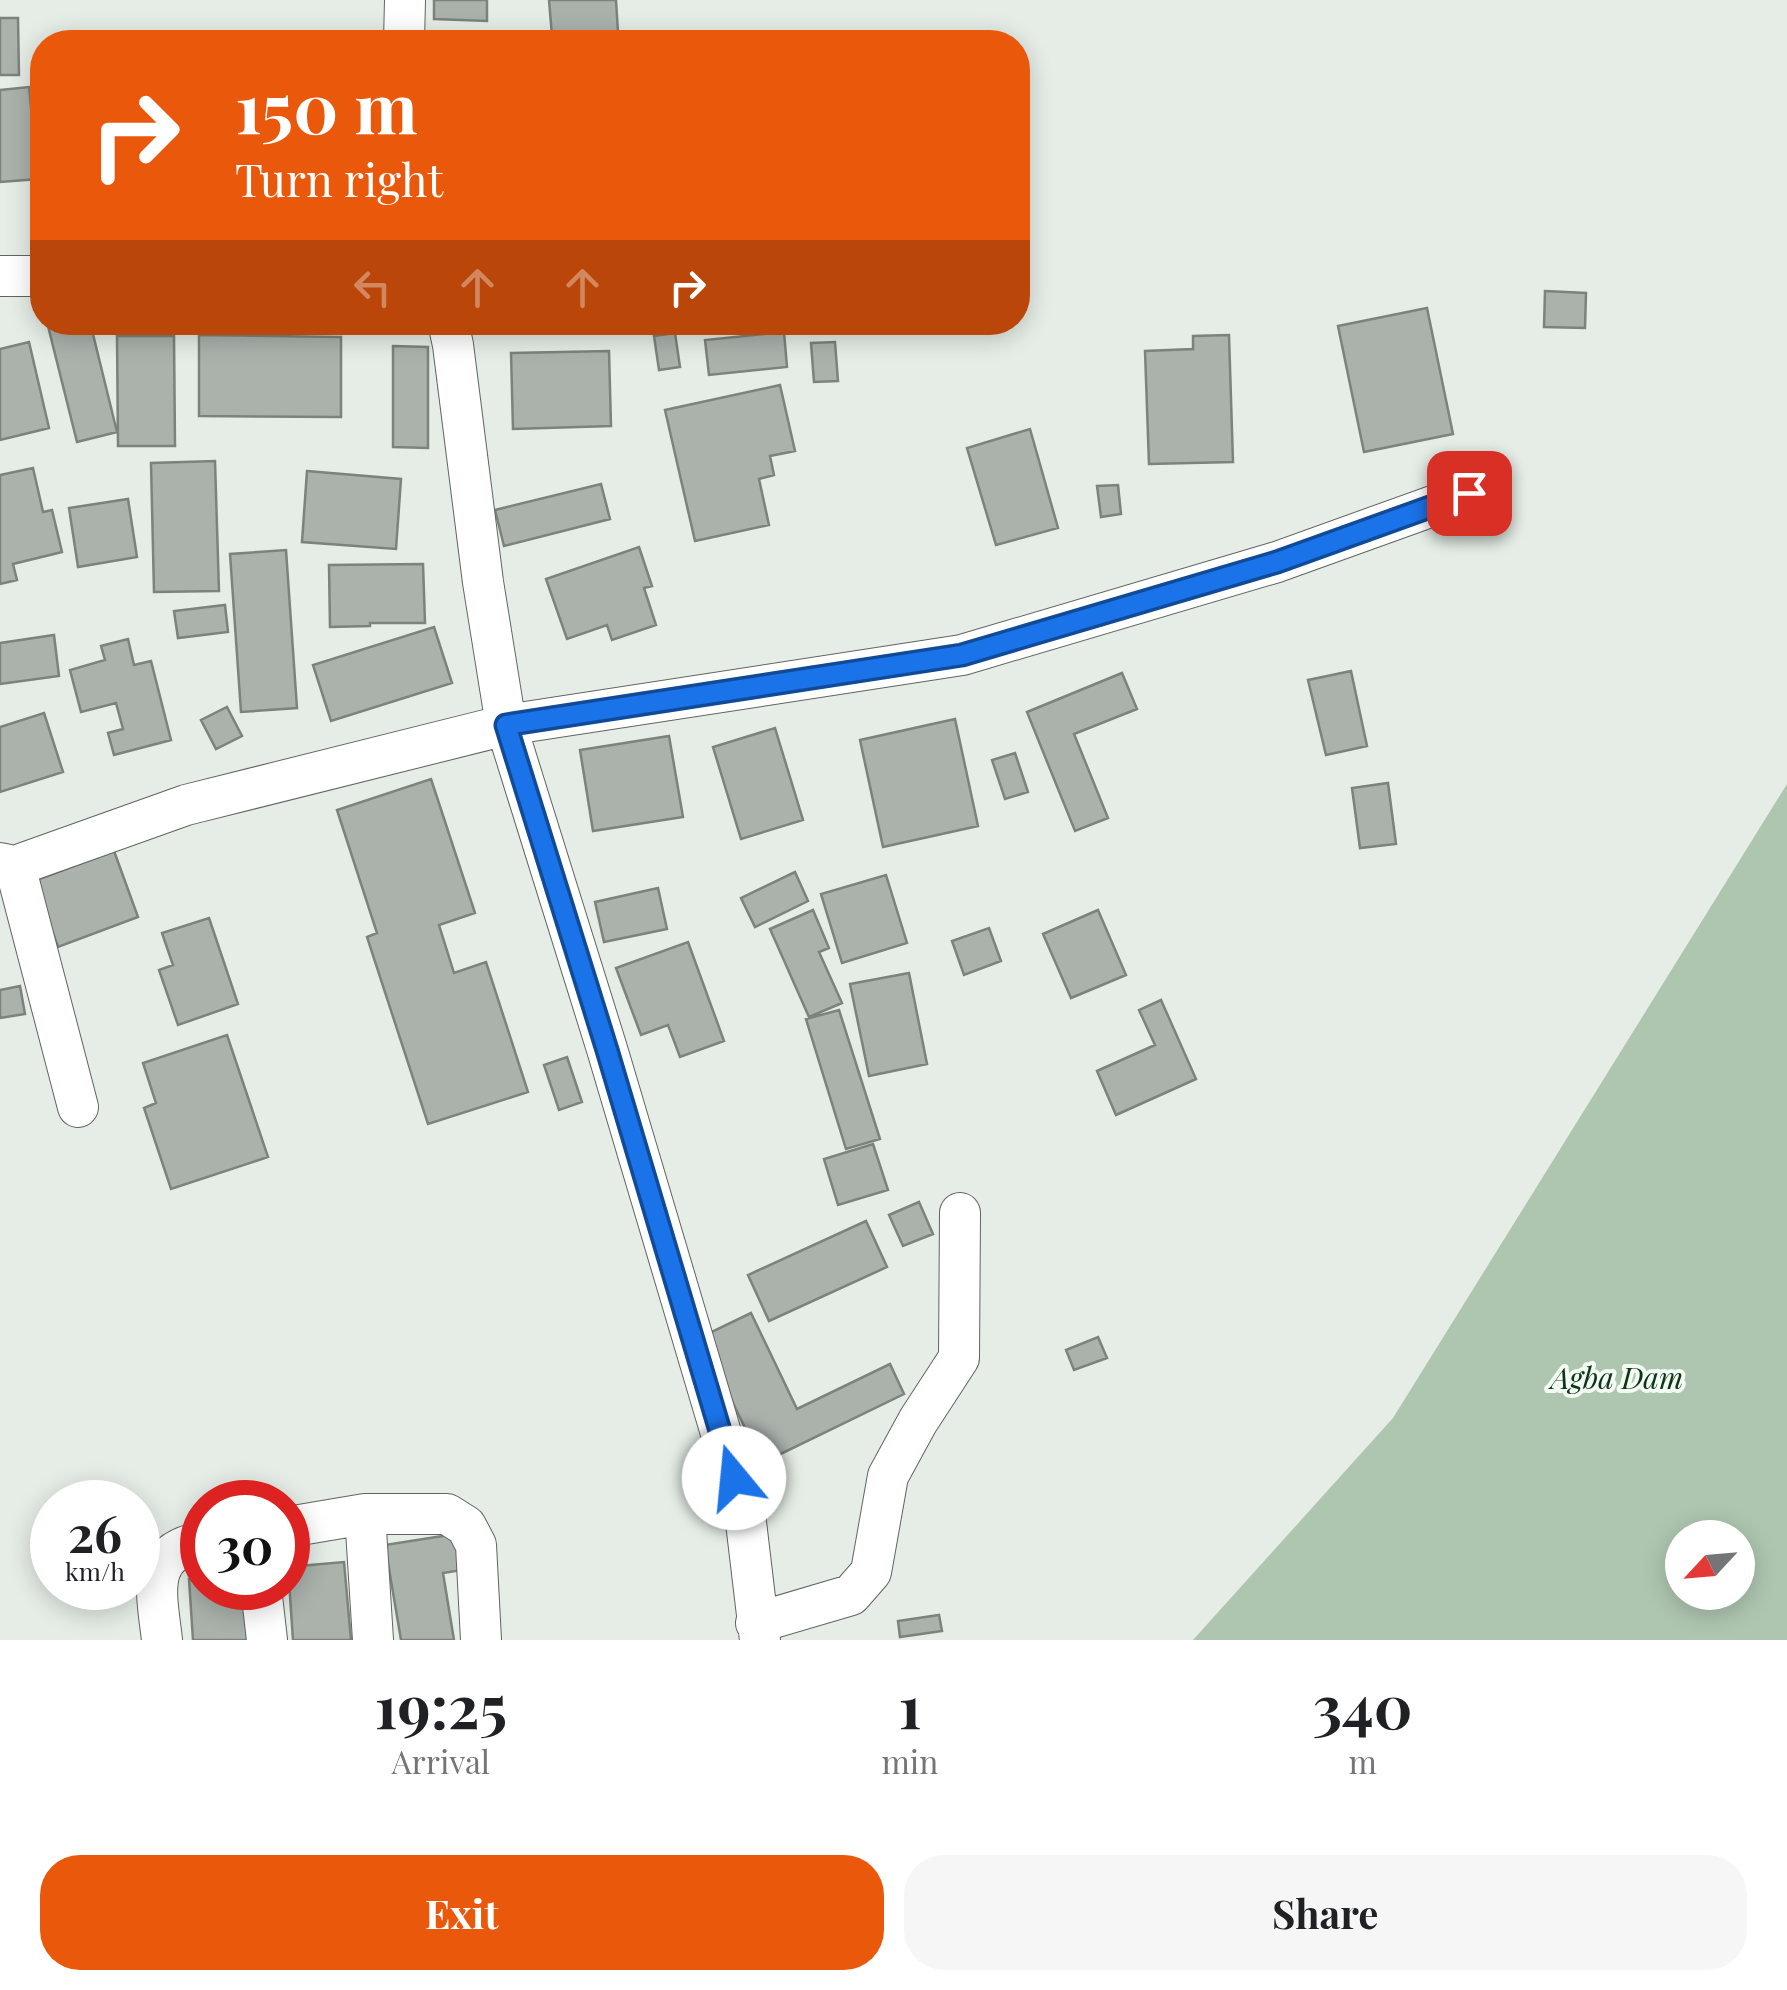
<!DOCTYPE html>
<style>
:root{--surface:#fff;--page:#f6f6f6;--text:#202124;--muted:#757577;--accent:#ea580c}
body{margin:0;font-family:"Playfair Display",serif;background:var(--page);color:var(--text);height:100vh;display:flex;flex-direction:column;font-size:38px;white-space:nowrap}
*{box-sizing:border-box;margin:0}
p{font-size:32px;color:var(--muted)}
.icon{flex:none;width:55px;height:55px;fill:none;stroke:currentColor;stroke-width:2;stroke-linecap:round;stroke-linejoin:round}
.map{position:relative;height:1640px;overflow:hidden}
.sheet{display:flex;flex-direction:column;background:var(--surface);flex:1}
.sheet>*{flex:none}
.banner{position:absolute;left:30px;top:30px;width:1000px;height:305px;border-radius:40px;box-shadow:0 5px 25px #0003;background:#ea580c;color:#fff;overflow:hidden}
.needle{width:65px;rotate:244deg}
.buttons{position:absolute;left:1665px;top:1520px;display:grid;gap:20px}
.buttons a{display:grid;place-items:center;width:90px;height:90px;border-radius:50%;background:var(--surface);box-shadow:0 5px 25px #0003;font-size:50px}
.speed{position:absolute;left:30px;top:1480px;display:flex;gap:20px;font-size:50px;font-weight:700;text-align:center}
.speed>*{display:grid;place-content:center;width:130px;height:130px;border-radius:50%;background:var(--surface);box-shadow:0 5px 25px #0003;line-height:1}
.speed small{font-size:25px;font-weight:400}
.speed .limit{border:15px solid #d22;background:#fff;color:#111}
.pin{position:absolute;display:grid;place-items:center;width:85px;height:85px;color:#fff;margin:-42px;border-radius:20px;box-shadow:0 5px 15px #0006}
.me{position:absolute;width:110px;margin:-55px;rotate:343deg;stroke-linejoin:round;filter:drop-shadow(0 0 8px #0008)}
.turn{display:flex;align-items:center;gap:35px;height:210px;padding:0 40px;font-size:45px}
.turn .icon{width:130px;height:130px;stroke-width:2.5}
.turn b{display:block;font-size:70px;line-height:85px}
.lanes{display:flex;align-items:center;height:95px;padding:0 40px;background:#0003;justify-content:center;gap:50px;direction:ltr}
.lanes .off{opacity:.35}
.eta{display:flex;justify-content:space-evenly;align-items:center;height:170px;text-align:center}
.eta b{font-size:60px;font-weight:700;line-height:70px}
.cta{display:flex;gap:20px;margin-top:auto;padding:20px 40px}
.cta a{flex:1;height:115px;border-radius:40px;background:var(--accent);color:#fff;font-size:40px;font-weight:700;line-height:115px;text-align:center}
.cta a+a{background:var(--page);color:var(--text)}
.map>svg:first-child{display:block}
.water{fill:#aec6b0;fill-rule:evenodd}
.building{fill:#abb2ac;stroke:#7c827c;stroke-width:2.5}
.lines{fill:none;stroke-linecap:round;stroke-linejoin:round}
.street-casing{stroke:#5f655f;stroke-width:42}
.street{stroke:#fff;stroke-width:40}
.route-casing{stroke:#114b97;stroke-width:25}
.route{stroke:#1a73e8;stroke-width:18}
.labels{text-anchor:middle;stroke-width:8;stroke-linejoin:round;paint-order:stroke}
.water-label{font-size:30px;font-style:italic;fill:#0c3415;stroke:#f2faf3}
</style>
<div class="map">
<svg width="1787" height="1640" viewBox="0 0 1787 1640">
<rect width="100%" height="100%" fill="#e5ede6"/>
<path class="water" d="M1787,784v856h-594l200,-222zM1682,1538h56v54h-56z"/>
<path class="building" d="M434,0h53v21l-53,-2z
M549,0h67l2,32 -66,4z
M0,18h18l1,57h-19z
M29,87l9,92 -38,3v-92z
M1545,291l41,2 -1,35 -41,-1z
M1427,308l26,126 -89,18 -26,-126z
M47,322h43l27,110 -40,10z
M784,332l3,35 -78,8 -4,-35z
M675,333l5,34 -21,3 -5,-34z
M199,335l142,2v80l-142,-1z
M1229,335l4,127 -84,2 -4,-113 48,-2v-13z
M117,336h57l1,110h-57z
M29,342l20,86 -49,12v-91z
M835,342l3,39 -24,1 -3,-39z
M393,346l35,1v101l-35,-1z
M609,351l2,75 -98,3 -2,-76z
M780,385l15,66 -25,5 4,19 -15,4 10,46 -74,16 -30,-131z
M1030,429l28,99 -62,17 -29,-97z
M215,461l4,130 -65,1 -3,-129z
M33,468l10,44 9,-2 10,42 -49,12 4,16 -17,4v-109z
M307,471l94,8 -5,70 -94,-7z
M601,484l9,35 -106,27 -9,-36z
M1118,485l3,29 -20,3 -4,-31z
M128,499l9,58 -59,10 -9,-59z
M639,547l13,39 -8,2 12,37 -44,15 -5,-15 -40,14 -21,-60z
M286,550l11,158 -56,4 -11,-158z
M423,564l2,59h-55v3l-40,1 -1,-62z
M225,605l3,27 -50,6 -4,-27z
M434,627l18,56 -121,38 -18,-56z
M54,635l5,41 -59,8v-41z
M128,639l6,26 17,-4 20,79 -57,15 -6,-22 15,-4 -7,-26 -35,9 -11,-42 35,-10 -4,-14z
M1351,671l16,75 -41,9 -18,-75z
M1122,673l15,36 -63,25 34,84 -33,13 -48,-119z
M227,707l15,29 -26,13 -15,-29z
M44,713l19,59 -63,20v-65z
M955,719l23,107 -95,21 -23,-107z
M775,728l28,92 -62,19 -28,-92z
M669,736l14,81 -90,14 -13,-81z
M1015,753l13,39 -23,7 -13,-39z
M431,779l44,134 -36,12 15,48 32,-11 42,130 -100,32 -61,-187 10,-4 -40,-123z
M1388,783l8,61 -36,4 -8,-60z
M114,851l24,66 -80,30 -24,-66z
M795,872l13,29 -53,26 -14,-29z
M886,875l21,68 -65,20 -21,-69z
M658,888l9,41 -63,13 -9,-40z
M813,910l16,38 -10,4 23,51 -33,14 -39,-88z
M1098,910l28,65 -55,23 -28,-64z
M209,918l29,86 -60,21 -19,-55 14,-5 -11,-32z
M989,928l12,33 -37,14 -12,-34z
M688,942l36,99 -44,16 -12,-32 -27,10 -25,-67z
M909,973l18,91 -58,12 -19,-92z
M20,986l5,28 -25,4v-28z
M1161,1000l35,79 -80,36 -19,-44 58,-26 -16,-35z
M839,1010l41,129 -34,10 -40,-130z
M227,1035l41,122 -97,32 -27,-81 12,-5 -13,-40z
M567,1057l15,45 -23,8 -15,-45z
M873,1144l15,46 -50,15 -14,-46z
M919,1202l14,32 -30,12 -14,-31z
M866,1221l21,46 -118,54 -21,-46z
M751,1313l46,96 93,-45 14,30 -142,69 -61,-126z
M1098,1337l9,21 -33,12 -8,-20z
M462,1533l6,36 -25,4 11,67h-53l-16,-95z
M344,1562l7,78h-58l-5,-73z
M202,1578v10h43l4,52h-56l-4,-61z
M939,1615l3,16 -42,6 -2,-16z"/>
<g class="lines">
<g class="street-casing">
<path id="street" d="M404,42l1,-42
M0,276h42
M448,322l5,23 30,237 23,143 101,324 138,465 15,126
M0,863l15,3 171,-61 320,-80 456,-70 315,-93 192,-69
M15,866l63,241
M365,1514l8,126
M288,1527l77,-13h82l19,12 10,19 5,95
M261,1588l6,52
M756,1623l95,-28 20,-23 17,-96 30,-55 41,-63 1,-145
M162,1640c-5,-45 -18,-88 40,-98"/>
</g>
<use href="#street" class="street"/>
</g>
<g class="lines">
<g class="route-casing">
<path id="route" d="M734,1478l-127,-428 -101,-325 456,-70 315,-93 192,-69"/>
</g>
<use href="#route" class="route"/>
</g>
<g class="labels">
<g class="water-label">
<text x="1617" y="1389">Agba Dam</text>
</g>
</g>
</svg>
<div class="buttons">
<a><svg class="needle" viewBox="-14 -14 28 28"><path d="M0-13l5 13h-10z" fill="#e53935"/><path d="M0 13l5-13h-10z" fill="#757577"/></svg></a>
</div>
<div class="speed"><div>26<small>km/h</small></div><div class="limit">30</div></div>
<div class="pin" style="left:1469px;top:493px;background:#d93025"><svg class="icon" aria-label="arrive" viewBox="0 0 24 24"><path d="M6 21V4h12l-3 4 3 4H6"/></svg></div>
<svg class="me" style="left:734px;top:1478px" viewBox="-20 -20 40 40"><circle r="19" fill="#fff"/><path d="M0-13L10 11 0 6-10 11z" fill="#1a73e8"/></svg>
<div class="banner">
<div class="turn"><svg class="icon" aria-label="right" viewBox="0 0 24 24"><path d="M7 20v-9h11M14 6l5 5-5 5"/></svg><div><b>150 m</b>Turn right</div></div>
<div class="lanes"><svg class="icon off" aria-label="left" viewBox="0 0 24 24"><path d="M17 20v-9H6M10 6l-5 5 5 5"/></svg><svg class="icon off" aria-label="ahead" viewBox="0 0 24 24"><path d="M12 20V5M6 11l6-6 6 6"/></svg><svg class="icon off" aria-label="ahead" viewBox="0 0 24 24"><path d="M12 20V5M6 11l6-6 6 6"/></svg><svg class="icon" aria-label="right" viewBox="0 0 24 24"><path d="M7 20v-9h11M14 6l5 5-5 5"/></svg></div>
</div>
</div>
<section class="sheet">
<div class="eta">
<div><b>19:25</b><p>Arrival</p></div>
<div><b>1</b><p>min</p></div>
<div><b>340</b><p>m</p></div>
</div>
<div class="cta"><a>Exit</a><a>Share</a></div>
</section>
